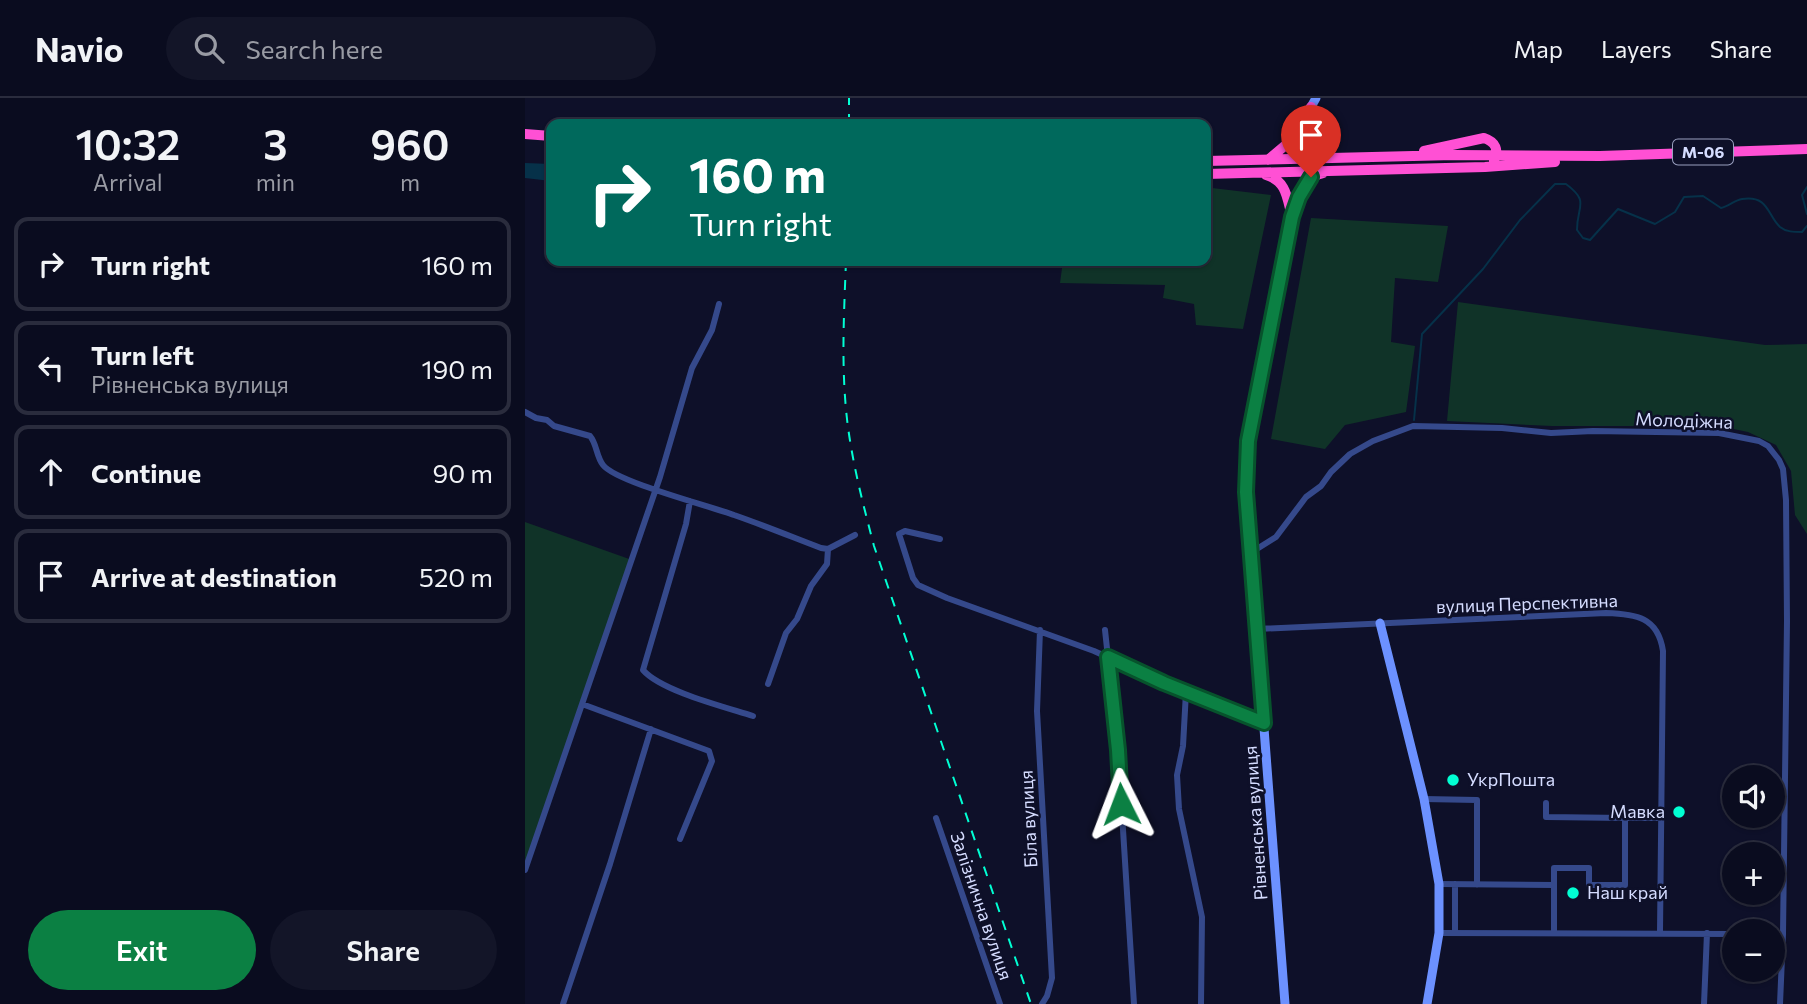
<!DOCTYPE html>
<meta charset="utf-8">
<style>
:root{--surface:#0a0c1f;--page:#131528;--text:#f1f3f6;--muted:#999ba4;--line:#2a2c3d;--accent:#0b8043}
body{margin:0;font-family:Commissioner,sans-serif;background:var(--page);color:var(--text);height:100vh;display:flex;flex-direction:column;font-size:26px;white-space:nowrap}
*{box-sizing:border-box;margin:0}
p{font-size:23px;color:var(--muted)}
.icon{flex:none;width:38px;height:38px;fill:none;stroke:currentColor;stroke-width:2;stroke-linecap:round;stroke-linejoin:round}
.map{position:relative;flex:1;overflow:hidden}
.sheet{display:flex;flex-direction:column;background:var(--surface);width:525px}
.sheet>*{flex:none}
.top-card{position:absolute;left:21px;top:21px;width:665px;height:147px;border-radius:14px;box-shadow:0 2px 5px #0004,0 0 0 2px var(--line);background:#00695c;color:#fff;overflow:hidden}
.controls{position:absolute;left:1197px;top:667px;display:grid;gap:14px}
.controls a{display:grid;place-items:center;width:63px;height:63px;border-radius:50%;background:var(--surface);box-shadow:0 2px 5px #0004,0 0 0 2px var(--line);font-size:35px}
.pin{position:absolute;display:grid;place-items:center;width:60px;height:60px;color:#fff;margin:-72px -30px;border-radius:50% 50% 50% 0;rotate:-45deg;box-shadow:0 0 7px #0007}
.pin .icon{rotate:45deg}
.me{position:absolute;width:77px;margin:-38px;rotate:357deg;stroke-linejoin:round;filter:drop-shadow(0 0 5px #0008)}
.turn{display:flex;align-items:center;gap:24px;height:147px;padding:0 28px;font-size:32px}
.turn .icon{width:91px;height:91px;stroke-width:2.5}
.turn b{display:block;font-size:49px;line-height:60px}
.eta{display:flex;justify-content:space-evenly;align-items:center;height:119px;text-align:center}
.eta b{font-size:42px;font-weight:600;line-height:49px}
.button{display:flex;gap:14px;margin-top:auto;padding:14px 28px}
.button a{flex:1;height:80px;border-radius:42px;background:var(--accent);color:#fff;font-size:28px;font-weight:600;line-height:80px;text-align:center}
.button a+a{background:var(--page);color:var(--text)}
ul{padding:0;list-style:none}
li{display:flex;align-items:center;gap:21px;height:94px;margin:0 14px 10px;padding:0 14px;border:4px solid var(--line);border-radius:14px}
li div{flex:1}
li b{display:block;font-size:26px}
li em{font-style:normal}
header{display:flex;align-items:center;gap:42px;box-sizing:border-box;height:98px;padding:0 35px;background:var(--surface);border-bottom:2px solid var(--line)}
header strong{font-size:33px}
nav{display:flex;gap:38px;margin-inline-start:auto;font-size:24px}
.search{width:490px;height:63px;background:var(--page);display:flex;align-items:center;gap:18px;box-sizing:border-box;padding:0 24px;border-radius:38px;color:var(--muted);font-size:26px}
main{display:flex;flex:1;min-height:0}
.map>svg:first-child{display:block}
.green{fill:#103328}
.water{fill:#063149}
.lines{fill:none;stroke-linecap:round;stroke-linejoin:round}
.stream{stroke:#063149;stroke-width:2}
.street{stroke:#35498b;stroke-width:6}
.secondary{stroke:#6c91ff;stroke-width:9}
.highway{stroke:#ff50d4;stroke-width:10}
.rail{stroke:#01ffd3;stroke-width:2;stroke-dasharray:10 9;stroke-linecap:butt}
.route-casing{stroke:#07532c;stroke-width:18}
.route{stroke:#0b8043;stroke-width:12}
.poi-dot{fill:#01ffd3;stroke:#0e1029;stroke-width:2.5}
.labels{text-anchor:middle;stroke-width:5;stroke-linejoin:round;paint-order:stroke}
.shield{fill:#0e1029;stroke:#999fbf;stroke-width:2}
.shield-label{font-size:16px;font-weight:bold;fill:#d5dcff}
.street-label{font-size:18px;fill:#d5dcff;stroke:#0e1029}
.poi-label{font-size:18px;fill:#d5dcff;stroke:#0e1029;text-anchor:start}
</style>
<header>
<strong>Navio</strong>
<div class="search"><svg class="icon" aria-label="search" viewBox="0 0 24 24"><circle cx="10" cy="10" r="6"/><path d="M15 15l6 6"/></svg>Search here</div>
<nav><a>Map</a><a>Layers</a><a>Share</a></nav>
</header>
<main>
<section class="sheet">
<div class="eta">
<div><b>10:32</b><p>Arrival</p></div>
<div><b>3</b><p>min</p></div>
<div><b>960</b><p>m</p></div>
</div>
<ul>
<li><svg class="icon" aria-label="right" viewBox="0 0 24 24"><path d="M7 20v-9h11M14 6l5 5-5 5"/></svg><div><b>Turn right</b></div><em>160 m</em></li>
<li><svg class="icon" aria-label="left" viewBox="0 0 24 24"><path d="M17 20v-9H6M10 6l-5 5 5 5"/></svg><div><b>Turn left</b><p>Рівненська вулиця</p></div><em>190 m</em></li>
<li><svg class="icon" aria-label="ahead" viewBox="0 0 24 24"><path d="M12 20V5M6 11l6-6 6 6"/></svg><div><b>Continue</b></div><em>90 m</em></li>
<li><svg class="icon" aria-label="arrive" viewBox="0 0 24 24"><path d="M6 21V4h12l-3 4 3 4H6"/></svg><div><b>Arrive at destination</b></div><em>520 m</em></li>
</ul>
<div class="button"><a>Exit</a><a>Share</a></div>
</section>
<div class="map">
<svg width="1282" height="906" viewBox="0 0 1282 906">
<rect width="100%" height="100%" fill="#0e1029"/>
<path class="green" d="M687,90l59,7 -28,134 -47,-4 -2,-21 -31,-6 2,-13 -105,-2 3,-22h143v-71z
M786,120l137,8 -10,56 -43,-4 -4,64 24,4 -9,66 -61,13 -20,24 -54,-10z
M933,204l307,43 42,-1v190l-12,-19 -4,-44 -15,-26 -28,-13 -29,-6h-167l-105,-5z
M0,424l107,38 -107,310z"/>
<path class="water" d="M0,65l26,1v17l-26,-3z"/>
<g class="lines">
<path class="stream" d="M1282,89l-5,8 5,19
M889,322l8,-86 61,-65 37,-49 35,-36h11c24,18 11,21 11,46l6,8 7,2 28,-31 37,15 20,-12 9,-15 19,-1 18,12c8,-2 14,-8 21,-9 27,-4 25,16 38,28 6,5 14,5 22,5l5,-6"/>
<path class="street" d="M0,314l11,6 11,2 7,6 36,10c7,8 6,20 13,29 13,17 107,41 131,50 29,10 58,22 87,33l7,1 27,-14
M165,403l-4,23 -43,146c18,21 82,37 110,46
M415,441l-35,-8 -6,3 14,44 5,7 29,13 147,53 70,32 100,40
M727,454l24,-15 30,-40 15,-11 10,-14 19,-18 23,-13 40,-15 89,2 49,5 42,-2 126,2 40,8 9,5 11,14 4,9 3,31 1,121 -4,313 -3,70
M732,531l349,-16c30,1 52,4 57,38l-3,281
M515,532l-3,81 15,267 -5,18 -5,8
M580,532l13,120 16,254
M243,586l18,-51 11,-14 14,-33 16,-22 1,-15
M661,594l-3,54 -6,29 2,34 23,108 -1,87
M57,606l127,47 3,10 -32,78
M899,701l53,1v85
M1021,705v14l79,1
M411,720l64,186
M0,772l135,-393 32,-109 20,-38 7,-26
M914,786l115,1
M1029,834v-64h35v17h36v-67h35
M914,835l295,1
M930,835v-49
M38,906l47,-140 41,-135
M1179,906l3,-71"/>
<path class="secondary" d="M786,9l5,-9
M855,525l44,176 15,85v49l-12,71
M760,906l-39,-512 2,-51 44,-224"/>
<path class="highway" d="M786,13c-2,22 0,35 20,47
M0,36l26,2
M899,53l60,-13c12,4 15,12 10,23
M743,62l20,-17 23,-36
M681,63l248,-6 146,1 207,-7
M681,76l279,-7 70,-5
M741,77c21,6 21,23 26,42
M767,119c7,-17 11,-40 31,-44"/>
<path class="rail" d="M324,26v-26
M321,163c-2,52 -5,105 1,158 5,43 16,85 27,127l157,458"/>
</g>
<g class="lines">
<g class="route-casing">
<path id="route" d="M596,706l-3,-54 -10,-93 56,26 100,40 -18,-231 2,-51 44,-224 7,-20 12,-20"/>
</g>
<use href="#route" class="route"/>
</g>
<g class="poi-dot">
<circle cx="928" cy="682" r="7"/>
<circle cx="1154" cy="714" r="7"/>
<circle cx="1048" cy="795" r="7"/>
</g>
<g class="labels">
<rect class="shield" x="1148" y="41.5" width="60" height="25" rx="5"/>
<g class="shield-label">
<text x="1178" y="60">М-06</text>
</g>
<g class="street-label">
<text transform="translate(1159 323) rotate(2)" y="6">Молодіжна</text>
<text transform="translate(1002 506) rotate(-2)" y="6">вулиця Перспективна</text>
<text transform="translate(504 721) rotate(-93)" y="6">Біла вулиця</text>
<text transform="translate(731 725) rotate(-94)" y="6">Рівненська вулиця</text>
<text transform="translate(456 808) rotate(71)" y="6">Залізнична вулиця</text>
</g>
<g class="poi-label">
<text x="942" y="688">УкрПошта</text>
<text x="1140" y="720" text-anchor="end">Мавка</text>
<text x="1062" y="801">Наш край</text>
</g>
</g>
</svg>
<div class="controls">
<a><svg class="icon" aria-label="sound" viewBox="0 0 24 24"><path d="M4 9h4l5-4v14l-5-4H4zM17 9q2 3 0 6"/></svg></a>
<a>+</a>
<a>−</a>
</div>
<div class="pin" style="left:786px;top:79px;background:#d93025"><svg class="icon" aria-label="arrive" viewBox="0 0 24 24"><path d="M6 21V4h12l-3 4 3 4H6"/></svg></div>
<svg class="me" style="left:596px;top:706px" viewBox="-20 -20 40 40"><path d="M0-17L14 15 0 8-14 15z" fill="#0b8043" stroke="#fff" stroke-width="4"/></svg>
<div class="top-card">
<div class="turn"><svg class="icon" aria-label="right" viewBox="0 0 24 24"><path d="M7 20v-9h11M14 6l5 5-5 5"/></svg><div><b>160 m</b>Turn right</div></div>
</div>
</div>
</main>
